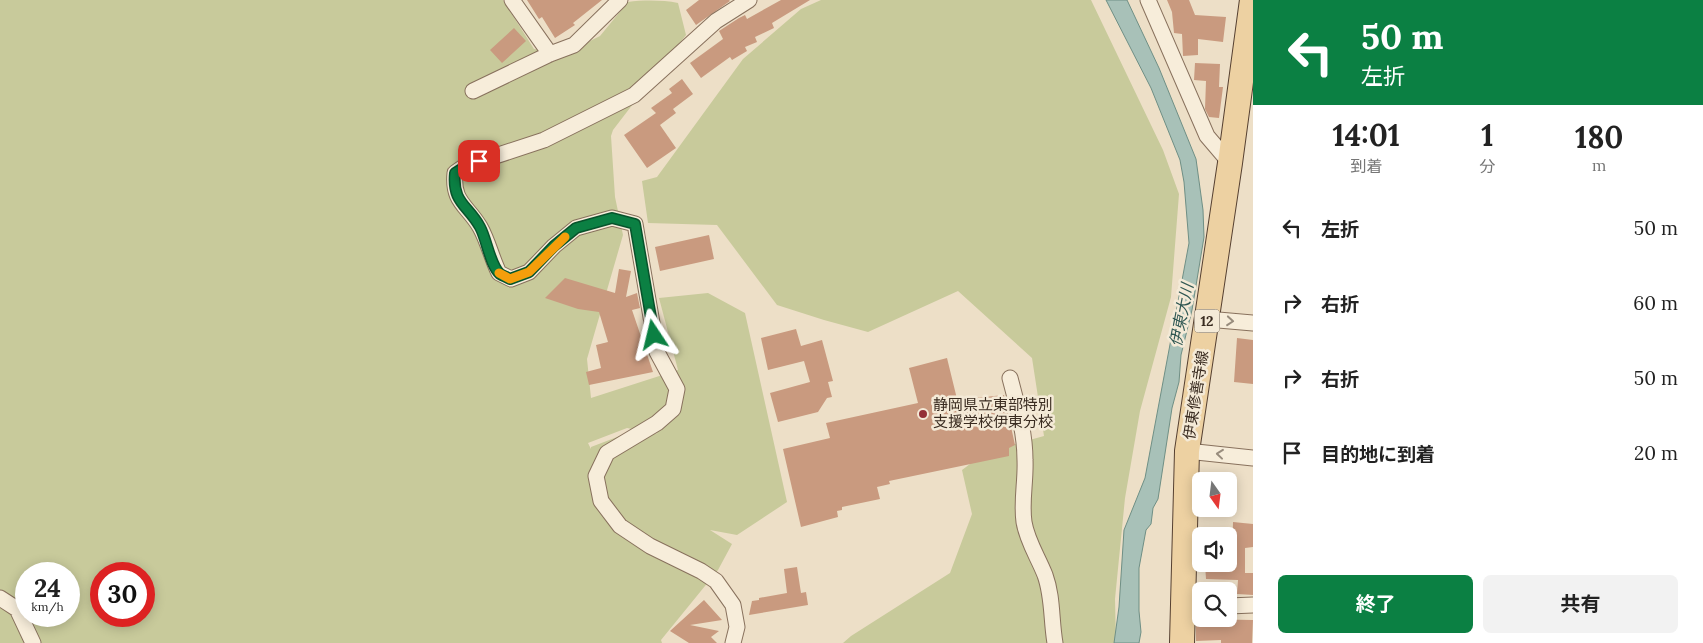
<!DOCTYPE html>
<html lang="ja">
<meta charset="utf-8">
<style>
:root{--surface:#fff;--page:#f2f2f2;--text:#222;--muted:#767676;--accent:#0b8043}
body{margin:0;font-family:Lora,"Noto Sans JP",serif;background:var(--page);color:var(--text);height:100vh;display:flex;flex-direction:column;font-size:19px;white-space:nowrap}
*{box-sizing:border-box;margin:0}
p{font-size:16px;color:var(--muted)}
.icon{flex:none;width:28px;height:28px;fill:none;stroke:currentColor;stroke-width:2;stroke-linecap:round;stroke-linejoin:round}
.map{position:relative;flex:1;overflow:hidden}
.details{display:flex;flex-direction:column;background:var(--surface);width:450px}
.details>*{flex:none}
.hud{background:#0b8043;color:#fff;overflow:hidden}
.needle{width:32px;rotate:166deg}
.controls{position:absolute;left:1192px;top:472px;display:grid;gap:10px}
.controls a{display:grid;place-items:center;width:45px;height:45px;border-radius:8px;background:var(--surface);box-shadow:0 2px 12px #0003;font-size:25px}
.speed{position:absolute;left:15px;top:562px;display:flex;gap:10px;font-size:25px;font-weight:700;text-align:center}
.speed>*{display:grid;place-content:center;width:65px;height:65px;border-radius:50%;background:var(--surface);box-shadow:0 2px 12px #0003;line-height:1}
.speed small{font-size:12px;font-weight:400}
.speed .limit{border:8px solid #d22;background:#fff;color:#111}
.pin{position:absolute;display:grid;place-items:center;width:42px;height:42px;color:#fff;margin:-21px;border-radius:10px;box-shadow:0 2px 8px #0006}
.me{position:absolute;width:55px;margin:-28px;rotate:350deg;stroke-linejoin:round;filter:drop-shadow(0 0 4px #0008)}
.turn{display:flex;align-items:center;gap:18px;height:105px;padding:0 25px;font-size:22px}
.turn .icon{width:65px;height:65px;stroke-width:2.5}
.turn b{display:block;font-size:35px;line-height:42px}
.eta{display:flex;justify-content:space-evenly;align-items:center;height:85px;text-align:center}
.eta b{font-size:30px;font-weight:700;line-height:35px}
.cta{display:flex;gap:10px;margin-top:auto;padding:10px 25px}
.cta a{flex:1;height:58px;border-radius:8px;background:var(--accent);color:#fff;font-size:20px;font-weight:700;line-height:58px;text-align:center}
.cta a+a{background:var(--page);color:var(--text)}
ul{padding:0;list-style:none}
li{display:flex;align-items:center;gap:15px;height:75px;padding:0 25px}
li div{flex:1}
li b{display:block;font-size:19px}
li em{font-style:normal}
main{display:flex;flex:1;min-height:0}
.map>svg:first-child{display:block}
.green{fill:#c8ca9b;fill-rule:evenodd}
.water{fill:#a8c1b8;stroke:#6f8f85}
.building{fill:#c99a7f}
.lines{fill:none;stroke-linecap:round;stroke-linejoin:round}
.minor-casing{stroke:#88715d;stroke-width:17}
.primary-casing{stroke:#564031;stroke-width:26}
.minor{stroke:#f7edda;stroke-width:15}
.primary{stroke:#edd1a2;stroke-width:24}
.oneway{stroke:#988c7d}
.route-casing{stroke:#07532c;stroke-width:12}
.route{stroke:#0b8043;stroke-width:9}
.slow{stroke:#f59e0b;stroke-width:9}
.poi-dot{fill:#943036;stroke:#f4ead7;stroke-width:2}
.labels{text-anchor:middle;stroke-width:5;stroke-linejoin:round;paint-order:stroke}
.shield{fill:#f4ead7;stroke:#716457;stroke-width:1}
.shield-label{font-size:14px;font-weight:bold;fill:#392b20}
.street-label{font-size:15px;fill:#392b20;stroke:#f4ead7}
.poi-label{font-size:15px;fill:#392b20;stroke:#f4ead7;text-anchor:start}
.water-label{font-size:16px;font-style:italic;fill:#305853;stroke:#f4ead7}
</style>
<main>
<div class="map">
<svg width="1253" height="643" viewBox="0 0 1253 643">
<rect width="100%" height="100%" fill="#eddfc7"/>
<path class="green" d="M0,0h503l31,49 32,4 34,-17 28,-34c15,-2 35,-2 50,1l8,32 -73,95 -2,6 4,61 8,38 -36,124 4,39 87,-28 -19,-72 49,-5 37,20 42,189 -50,33 -27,-5 22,14 -14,26 -57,70 1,3h-662zM627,428l31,6h-33l-34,13v2l-3,-6zM26,574h43v42h-43zM101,574h43v42h-43z
M821,0h270l72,150 16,44 -8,103 -31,114 -15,87 -10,101 1,44h-273l8,-7 99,-63 22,-59 -10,-44 24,-18 58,-16 -12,-78 -74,-67 -90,41 -44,-12 -47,-15 -60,-80 -69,-2 -6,-42 15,-4 86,-118 58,-50z"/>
<path class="water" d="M1106,0h21l32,68 37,91 7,51 1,27 -12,73 -11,45 -2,27 -7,26 -14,91 -5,9 -2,16 -5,6 -7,38v43l2,21 -2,11h-25l5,-36 5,-77 21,-52 44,-235 -5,-61 -4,-22 -29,-72z"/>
<path class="building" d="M527,0h75l-29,23 2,2 -20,13 -13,-21 -3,2z
M699,0h30l1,1 -34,24 -10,-15z
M781,0h29l-38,23 2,5 -19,9 2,5 -12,5 2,4 -15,9 -2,-3 -29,21 -11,-15 33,-24 -4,-8 20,-13 6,-3 2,4z
M1167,0h22l6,15 31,2 -3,25 -25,-3v16l-15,1 -1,-22 -8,-1 -2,-21z
M514,28l12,13 -24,22 -12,-13z
M1195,63l25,1 -1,23h4l-4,31 -10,-1 -4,-8 1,-28 -12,-1z
M682,79l11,15 -20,15 3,4 -16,12 16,23 -29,20 -23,-33 32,-22 -5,-5 21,-15 -3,-4z
M709,235l5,24 -54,12 -5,-24z
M619,269l12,2 -5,26 11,-4 3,15 -8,2 21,62 -64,13 -3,-13 15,-4 -5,-23 12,-3 -9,-30 -21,-3 -33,-11 20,-20 50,15z
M796,329l5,17 21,-6 11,41 -5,1 4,15 -5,1 -9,14 -40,10 -8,-29 40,-11 -6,-21 -36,9 -7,-32z
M1237,338l16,2v44l-19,-2z
M947,358l11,45 17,-5 29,-3 11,50 -6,3v8l-120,25 1,3 -13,3 3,12 -38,8v3l-5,1 1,6 -37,10 -18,-78 47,-11 -4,-15 92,-20 -9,-35z
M1233,522l20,2v23l-8,1v25h8v22l-16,-1 1,-14 -32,-1 -1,-15h24v-5h3z
M797,567l4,26 5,-1 2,13 -59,10 3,-14 7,-1v-2l28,-5 -3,-24z
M704,600l18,20 -32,5 29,6 -8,6 6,6h-28l-19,-12z
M1196,619l57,1 -1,23h-31v-3l-25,1z"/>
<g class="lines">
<g class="minor-casing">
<path id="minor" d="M512,0l38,54
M1148,0l59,136 23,27
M473,91l77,-37 24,-9 46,-45
M1207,319l46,4
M1010,378c7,27 15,54 15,82 1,21 -4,41 -1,62 3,19 14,35 21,53 8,22 6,45 10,68
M1187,451l66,7
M0,598l17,11 16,34
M1229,606l24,-1
M1182,608l19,-1
M733,643l4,-16 -4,-22 -17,-24 -15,-10 -51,-25 -30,-20 -19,-25 -5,-25 11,-23 50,-30 16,-14 4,-20 -20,-37 -22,-128 -23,-6 -36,10 -22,18 -25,26 -18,7 -12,-6c-7,-14 -11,-32 -19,-46 -13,-22 -28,-25 -25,-54l10,-7 79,-26 90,-45 82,-74 33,-21"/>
</g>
<g class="primary-casing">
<path id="primary" d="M1182,643l5,-192 43,-288 22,-163"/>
</g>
<use href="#minor" class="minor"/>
<use href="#primary" class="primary"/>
</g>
<defs><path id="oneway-chevron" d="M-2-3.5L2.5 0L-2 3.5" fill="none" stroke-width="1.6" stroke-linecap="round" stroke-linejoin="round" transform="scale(1.25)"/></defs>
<g class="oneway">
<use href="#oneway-chevron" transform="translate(1230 321) rotate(5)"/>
<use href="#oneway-chevron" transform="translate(1220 454) rotate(-174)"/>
</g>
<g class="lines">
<g class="route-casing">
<path id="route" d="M479,161l-13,5 -11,7c-3,30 13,32 25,54 7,13 10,38 20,47 3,2 7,3 10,5l19,-7 25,-26 22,-18 36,-10 23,6 19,111"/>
</g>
<use href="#route" class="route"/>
<path class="slow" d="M499,273l11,6 19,-7 36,-35"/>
</g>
<circle class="poi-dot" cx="923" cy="414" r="5"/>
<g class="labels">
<rect class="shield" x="1194.5" y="309.5" width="25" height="23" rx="4"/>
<g class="shield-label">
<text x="1207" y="326">12</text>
</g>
<g class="street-label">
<text transform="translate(1196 395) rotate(-81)" y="5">伊東修善寺線</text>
</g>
<g class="poi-label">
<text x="933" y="410">静岡県立東部特別<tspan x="933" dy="17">支援学校伊東分校</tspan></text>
</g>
<g class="water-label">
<text transform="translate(1181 315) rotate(-79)" y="6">伊東大川</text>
</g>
</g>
</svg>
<div class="controls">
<a><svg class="needle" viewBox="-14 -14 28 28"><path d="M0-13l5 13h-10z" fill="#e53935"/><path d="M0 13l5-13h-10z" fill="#767676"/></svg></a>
<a><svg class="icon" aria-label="sound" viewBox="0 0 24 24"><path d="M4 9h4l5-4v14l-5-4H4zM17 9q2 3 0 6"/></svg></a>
<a><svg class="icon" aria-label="search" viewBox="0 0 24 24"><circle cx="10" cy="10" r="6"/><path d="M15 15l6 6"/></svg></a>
</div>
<div class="speed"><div>24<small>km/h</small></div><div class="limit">30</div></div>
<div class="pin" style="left:479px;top:161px;background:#d93025"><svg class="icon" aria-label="arrive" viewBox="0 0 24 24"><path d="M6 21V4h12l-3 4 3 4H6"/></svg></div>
<svg class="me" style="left:654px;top:335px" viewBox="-20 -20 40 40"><path d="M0-17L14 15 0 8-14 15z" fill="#0b8043" stroke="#fff" stroke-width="4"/></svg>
</div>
<section class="details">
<div class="hud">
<div class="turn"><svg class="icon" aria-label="left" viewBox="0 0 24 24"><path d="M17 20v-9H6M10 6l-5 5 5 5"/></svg><div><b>50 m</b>左折</div></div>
</div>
<div class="eta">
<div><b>14:01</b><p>到着</p></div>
<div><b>1</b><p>分</p></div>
<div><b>180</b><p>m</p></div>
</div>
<ul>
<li><svg class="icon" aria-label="left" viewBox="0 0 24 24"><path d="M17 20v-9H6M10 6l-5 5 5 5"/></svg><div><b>左折</b></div><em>50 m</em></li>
<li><svg class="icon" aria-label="right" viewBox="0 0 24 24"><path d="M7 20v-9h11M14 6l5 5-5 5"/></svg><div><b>右折</b></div><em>60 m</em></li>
<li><svg class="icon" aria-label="right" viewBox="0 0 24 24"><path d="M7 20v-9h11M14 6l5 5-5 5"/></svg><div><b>右折</b></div><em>50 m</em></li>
<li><svg class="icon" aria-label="arrive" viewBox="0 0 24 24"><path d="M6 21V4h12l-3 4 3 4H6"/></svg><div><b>目的地に到着</b></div><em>20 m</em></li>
</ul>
<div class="cta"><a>終了</a><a>共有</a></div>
</section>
</main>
